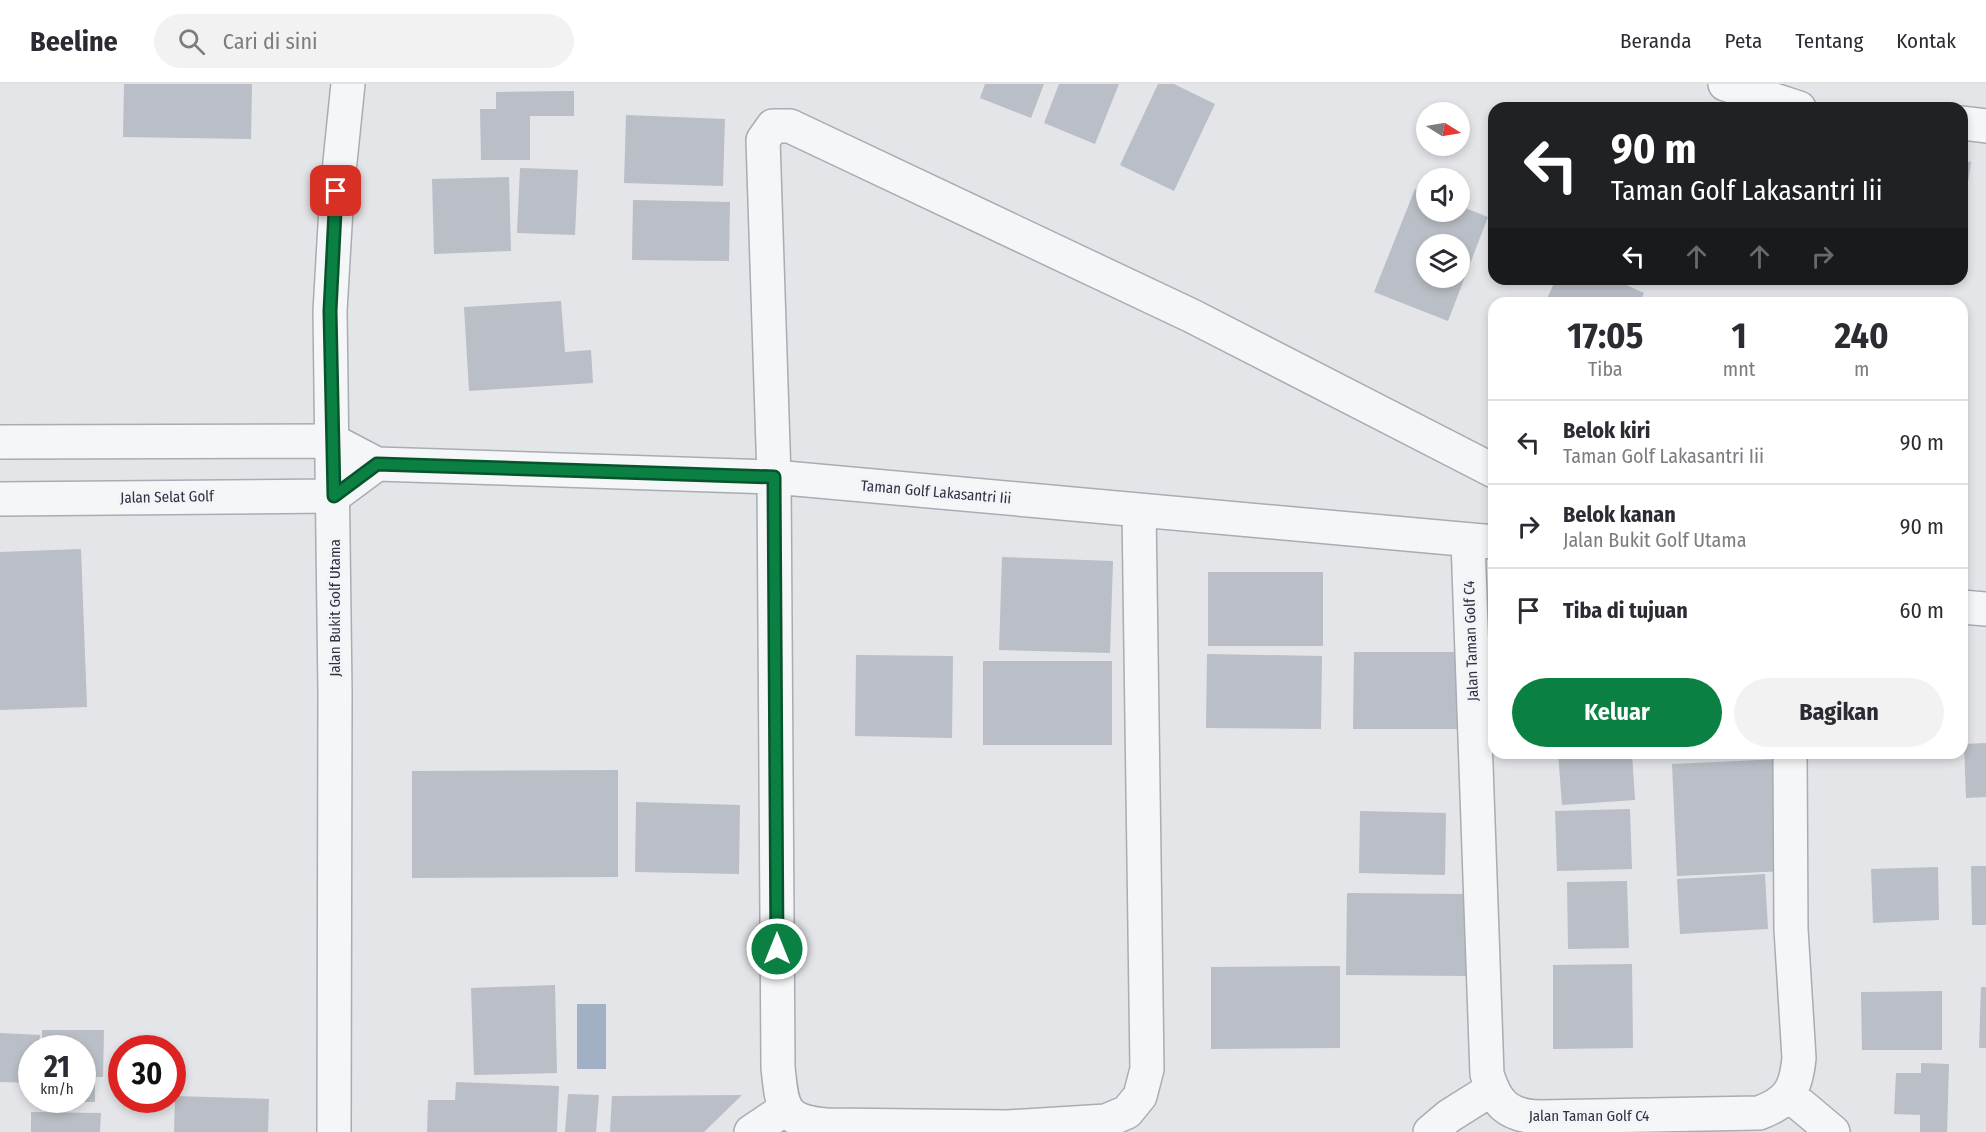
<!DOCTYPE html>
<html lang="id">
<style>
:root{--surface:#fff;--page:#f2f2f3;--text:#2b2b33;--muted:#7c7c81;--line:#e1e1e2;--accent:#0b8043}
body{margin:0;font-family:"Fira Sans Condensed",sans-serif;background:var(--page);color:var(--text);height:100vh;display:flex;flex-direction:column;font-size:22px;white-space:nowrap}
*{box-sizing:border-box;margin:0}
p{font-size:20px;color:var(--muted)}
.icon{flex:none;width:33px;height:33px;fill:none;stroke:currentColor;stroke-width:2;stroke-linecap:round;stroke-linejoin:round}
.map{position:relative;flex:1;overflow:hidden}
.side{position:absolute;left:1488px;top:213px;width:480px;height:462px;display:flex;flex-direction:column;background:var(--surface);border-radius:18px;box-shadow:0 3px 9px #0003}
.side>*{flex:none}
.banner{position:absolute;left:1488px;top:18px;width:480px;height:183px;border-radius:18px;box-shadow:0 3px 9px #0003;background:#202124;color:#fff;overflow:hidden}
.needle{width:39px;rotate:101deg}
.tools{position:absolute;left:1416px;top:18px;display:grid;gap:12px}
.tools a{display:grid;place-items:center;width:54px;height:54px;border-radius:50%;background:var(--surface);box-shadow:0 3px 9px #0003;font-size:30px}
.speed{position:absolute;left:18px;top:951px;display:flex;gap:12px;font-size:30px;font-weight:700;text-align:center}
.speed>*{display:grid;place-content:center;width:78px;height:78px;border-radius:50%;background:var(--surface);box-shadow:0 3px 9px #0003;line-height:1}
.speed small{font-size:15px;font-weight:400}
.speed .limit{border:9px solid #d22;background:#fff;color:#111}
.pin{position:absolute;display:grid;place-items:center;width:51px;height:51px;color:#fff;margin:-26px;border-radius:12px;box-shadow:0 3px 9px #0006}
.me{position:absolute;width:66px;margin:-33px;rotate:0deg;stroke-linejoin:round;filter:drop-shadow(0 0 4px #0008)}
.turn{display:flex;align-items:center;gap:21px;height:126px;padding:0 24px;font-size:27px}
.turn .icon{width:78px;height:78px;stroke-width:2.5}
.turn b{display:block;font-size:42px;line-height:51px}
.lanes{display:flex;align-items:center;height:57px;padding:0 24px;background:#0003;justify-content:center;gap:30px;direction:ltr}
.lanes .off{opacity:.35}
.eta{display:flex;justify-content:space-evenly;align-items:center;height:102px;text-align:center}
.eta b{font-size:36px;font-weight:700;line-height:42px}
.button{display:flex;gap:12px;margin-top:auto;padding:12px 24px}
.button a{flex:1;height:69px;border-radius:36px;background:var(--accent);color:#fff;font-size:24px;font-weight:700;line-height:69px;text-align:center}
.button a+a{background:var(--page);color:var(--text)}
ul{padding:0;list-style:none}
li{display:flex;align-items:center;gap:18px;height:84px;padding:0 24px;border-top:2px solid var(--line)}
li div{flex:1}
li b{display:block;font-size:22px}
li em{font-style:normal}
header{display:flex;align-items:center;gap:36px;box-sizing:border-box;height:84px;padding:0 30px;background:var(--surface);border-bottom:2px solid var(--line)}
header strong{font-size:28px}
nav{display:flex;gap:33px;margin-inline-start:auto;font-size:21px}
.search{width:420px;height:54px;background:var(--page);display:flex;align-items:center;gap:15px;box-sizing:border-box;padding:0 21px;border-radius:33px;color:var(--muted);font-size:22px}
.map>svg:first-child{display:block}
.water{fill:#a2b0c5}
.building{fill:#babec6;fill-rule:evenodd}
.lines{fill:none;stroke-linecap:round;stroke-linejoin:round}
.minor-casing{stroke:#a8acb3;stroke-width:36}
.tertiary-casing{stroke:#a8acb3;stroke-width:36}
.minor{stroke:#f5f6f8;stroke-width:33}
.tertiary{stroke:#f5f6f8;stroke-width:33}
.route-casing{stroke:#07532c;stroke-width:15}
.route{stroke:#0b8043;stroke-width:10}
.labels{text-anchor:middle;stroke-width:6;stroke-linejoin:round;paint-order:stroke}
.street-label{font-size:15px;fill:#2c3240;stroke:#f2f4f7}
</style>
<header>
<strong>Beeline</strong>
<div class="search"><svg class="icon" aria-label="search" viewBox="0 0 24 24"><circle cx="10" cy="10" r="6"/><path d="M15 15l6 6"/></svg>Cari di sini</div>
<nav><a>Beranda</a><a>Peta</a><a>Tentang</a><a>Kontak</a></nav>
</header>
<div class="map">
<svg width="1986" height="1048" viewBox="0 0 1986 1048">
<rect width="100%" height="100%" fill="#e3e5e9"/>
<path class="water" d="M577,920h29v65h-29z"/>
<path class="building" d="M124,0h128l-1,55 -128,-2z
M985,0h59l-13,34 -51,-20z
M1059,0h60l-24,60 -51,-21z
M1158,0h16l41,20 -41,87 -54,-26z
M574,7v25h-44v44h-49l-1,-51h16v-17z
M626,31l99,4 -2,67 -99,-3z
M1962,76l9,2 -8,54 -1,-1z
M520,84l58,2 -3,65 -58,-2z
M509,93l2,74 -77,3 -2,-75z
M1415,105l11,4v19h34v-6l28,11 -40,104 -74,-29zM1426,160h34v34h-34z
M633,116l97,2 -1,59 -97,-1z
M1556,195h57l31,14 -4,10h-95z
M561,217l4,51 26,-2 2,33 -124,8 -5,-84z
M81,465l6,158 -87,3v-158z
M1002,473l111,4 -3,92 -111,-3z
M1208,488h115v74h-115z
M1354,568h104v77h-105z
M1207,570l115,2 -1,73 -115,-1z
M856,571l97,1 -1,82 -97,-2z
M983,577h129v84h-129z
M1986,659v54l-20,1 -2,-54z
M1558,669h74l3,47 -73,5z
M1780,675l6,112 -109,5 -5,-112z
M618,686v107l-206,1v-107z
M636,718l104,3 -1,69 -104,-2z
M1630,725l2,60 -75,2 -2,-60z
M1360,727l86,2 -1,62 -86,-2z
M1971,782h15v59h-14z
M1938,783l1,53 -66,3 -2,-54z
M1765,790l3,55 -88,5 -3,-55z
M1627,797l2,67 -61,1 -1,-67z
M1347,809l119,1v82l-120,-1z
M1632,880l1,84 -80,1v-84z
M1340,882v82l-129,1v-82z
M555,901l2,88 -83,2 -3,-87z
M1981,903h5v61h-7z
M1942,907v59h-80l-1,-58z
M42,946h62l-1,47h-8v25h-28v-2h15v-52h-40z
M0,949l40,2 -1,13h-7v35l-32,-1z
M1921,979l28,1 -2,68h-27v-17l-26,-1 2,-41h25z
M456,998l103,4 -2,46h-130l1,-32h27z
M568,1010l31,1 -3,37h-31z
M742,1011l-38,37h-94l2,-36z
M175,1012l94,3 -1,33h-94z
M31,1028l70,1 -1,19h-69z"/>
<g class="lines">
<g class="minor-casing">
<path id="minor" d="M1725,0l74,24
M1962,39l24,3
M0,358l333,-1 44,23 397,13 720,65
M0,415l334,-3 43,-32
M1139,426l8,559 -7,27 -13,16 -21,9 -98,6 -182,-2c-44,-4 -44,-18 -48,-58l-4,-590 -11,-337 10,-14h17l402,190 302,155
M1468,457l19,533c9,30 21,42 53,43l219,-4c30,-11 37,-24 40,-55l-8,-129 -1,-176
M1962,523l24,2
M1789,1011l44,37
M751,1048l34,-23
M1430,1048l19,-16 43,-27"/>
</g>
<g class="tertiary-casing">
<path id="tertiary" d="M334,1048l1,-440 -5,-381 7,-120 11,-107"/>
</g>
<use href="#minor" class="minor"/>
<use href="#tertiary" class="tertiary"/>
</g>
<g class="lines">
<g class="route-casing">
<path id="route" d="M336,107l-6,120 4,185 43,-32 397,13 3,472"/>
</g>
<use href="#route" class="route"/>
</g>
<g class="labels">
<g class="street-label">
<text transform="translate(936 408) rotate(5)" y="5">Taman Golf Lakasantri Iii</text>
<text transform="translate(167 413) rotate(-1)" y="5">Jalan Selat Golf</text>
<text transform="translate(335 524) rotate(-90)" y="5">Jalan Bukit Golf Utama</text>
<text transform="translate(1471 557) rotate(-92)" y="5">Jalan Taman Golf C4</text>
<text x="1589" y="1037">Jalan Taman Golf C4</text>
</g>
</g>
</svg>
<div class="tools">
<a><svg class="needle" viewBox="-14 -14 28 28"><path d="M0-13l5 13h-10z" fill="#e53935"/><path d="M0 13l5-13h-10z" fill="#7c7c81"/></svg></a>
<a><svg class="icon" aria-label="sound" viewBox="0 0 24 24"><path d="M4 9h4l5-4v14l-5-4H4zM17 9q2 3 0 6"/></svg></a>
<a><svg class="icon" aria-label="layers" viewBox="0 0 24 24"><path d="M12 4l9 5-9 5-9-5zM3 14l9 5 9-5"/></svg></a>
</div>
<div class="speed"><div>21<small>km/h</small></div><div class="limit">30</div></div>
<div class="pin" style="left:336px;top:107px;background:#d93025"><svg class="icon" aria-label="arrive" viewBox="0 0 24 24"><path d="M6 21V4h12l-3 4 3 4H6"/></svg></div>
<svg class="me" style="left:777px;top:865px" viewBox="-20 -20 40 40"><circle r="17" fill="#0b8043" stroke="#fff" stroke-width="3"/><path d="M0-11L8 9 0 5-8 9z" fill="#fff"/></svg>
<div class="banner">
<div class="turn"><svg class="icon" aria-label="left" viewBox="0 0 24 24"><path d="M17 20v-9H6M10 6l-5 5 5 5"/></svg><div><b>90 m</b>Taman Golf Lakasantri Iii</div></div>
<div class="lanes"><svg class="icon" aria-label="left" viewBox="0 0 24 24"><path d="M17 20v-9H6M10 6l-5 5 5 5"/></svg><svg class="icon off" aria-label="ahead" viewBox="0 0 24 24"><path d="M12 20V5M6 11l6-6 6 6"/></svg><svg class="icon off" aria-label="ahead" viewBox="0 0 24 24"><path d="M12 20V5M6 11l6-6 6 6"/></svg><svg class="icon off" aria-label="right" viewBox="0 0 24 24"><path d="M7 20v-9h11M14 6l5 5-5 5"/></svg></div>
</div>
<section class="side">
<div class="eta">
<div><b>17:05</b><p>Tiba</p></div>
<div><b>1</b><p>mnt</p></div>
<div><b>240</b><p>m</p></div>
</div>
<ul>
<li><svg class="icon" aria-label="left" viewBox="0 0 24 24"><path d="M17 20v-9H6M10 6l-5 5 5 5"/></svg><div><b>Belok kiri</b><p>Taman Golf Lakasantri Iii</p></div><em>90 m</em></li>
<li><svg class="icon" aria-label="right" viewBox="0 0 24 24"><path d="M7 20v-9h11M14 6l5 5-5 5"/></svg><div><b>Belok kanan</b><p>Jalan Bukit Golf Utama</p></div><em>90 m</em></li>
<li><svg class="icon" aria-label="arrive" viewBox="0 0 24 24"><path d="M6 21V4h12l-3 4 3 4H6"/></svg><div><b>Tiba di tujuan</b></div><em>60 m</em></li>
</ul>
<div class="button"><a>Keluar</a><a>Bagikan</a></div>
</section>
</div>
